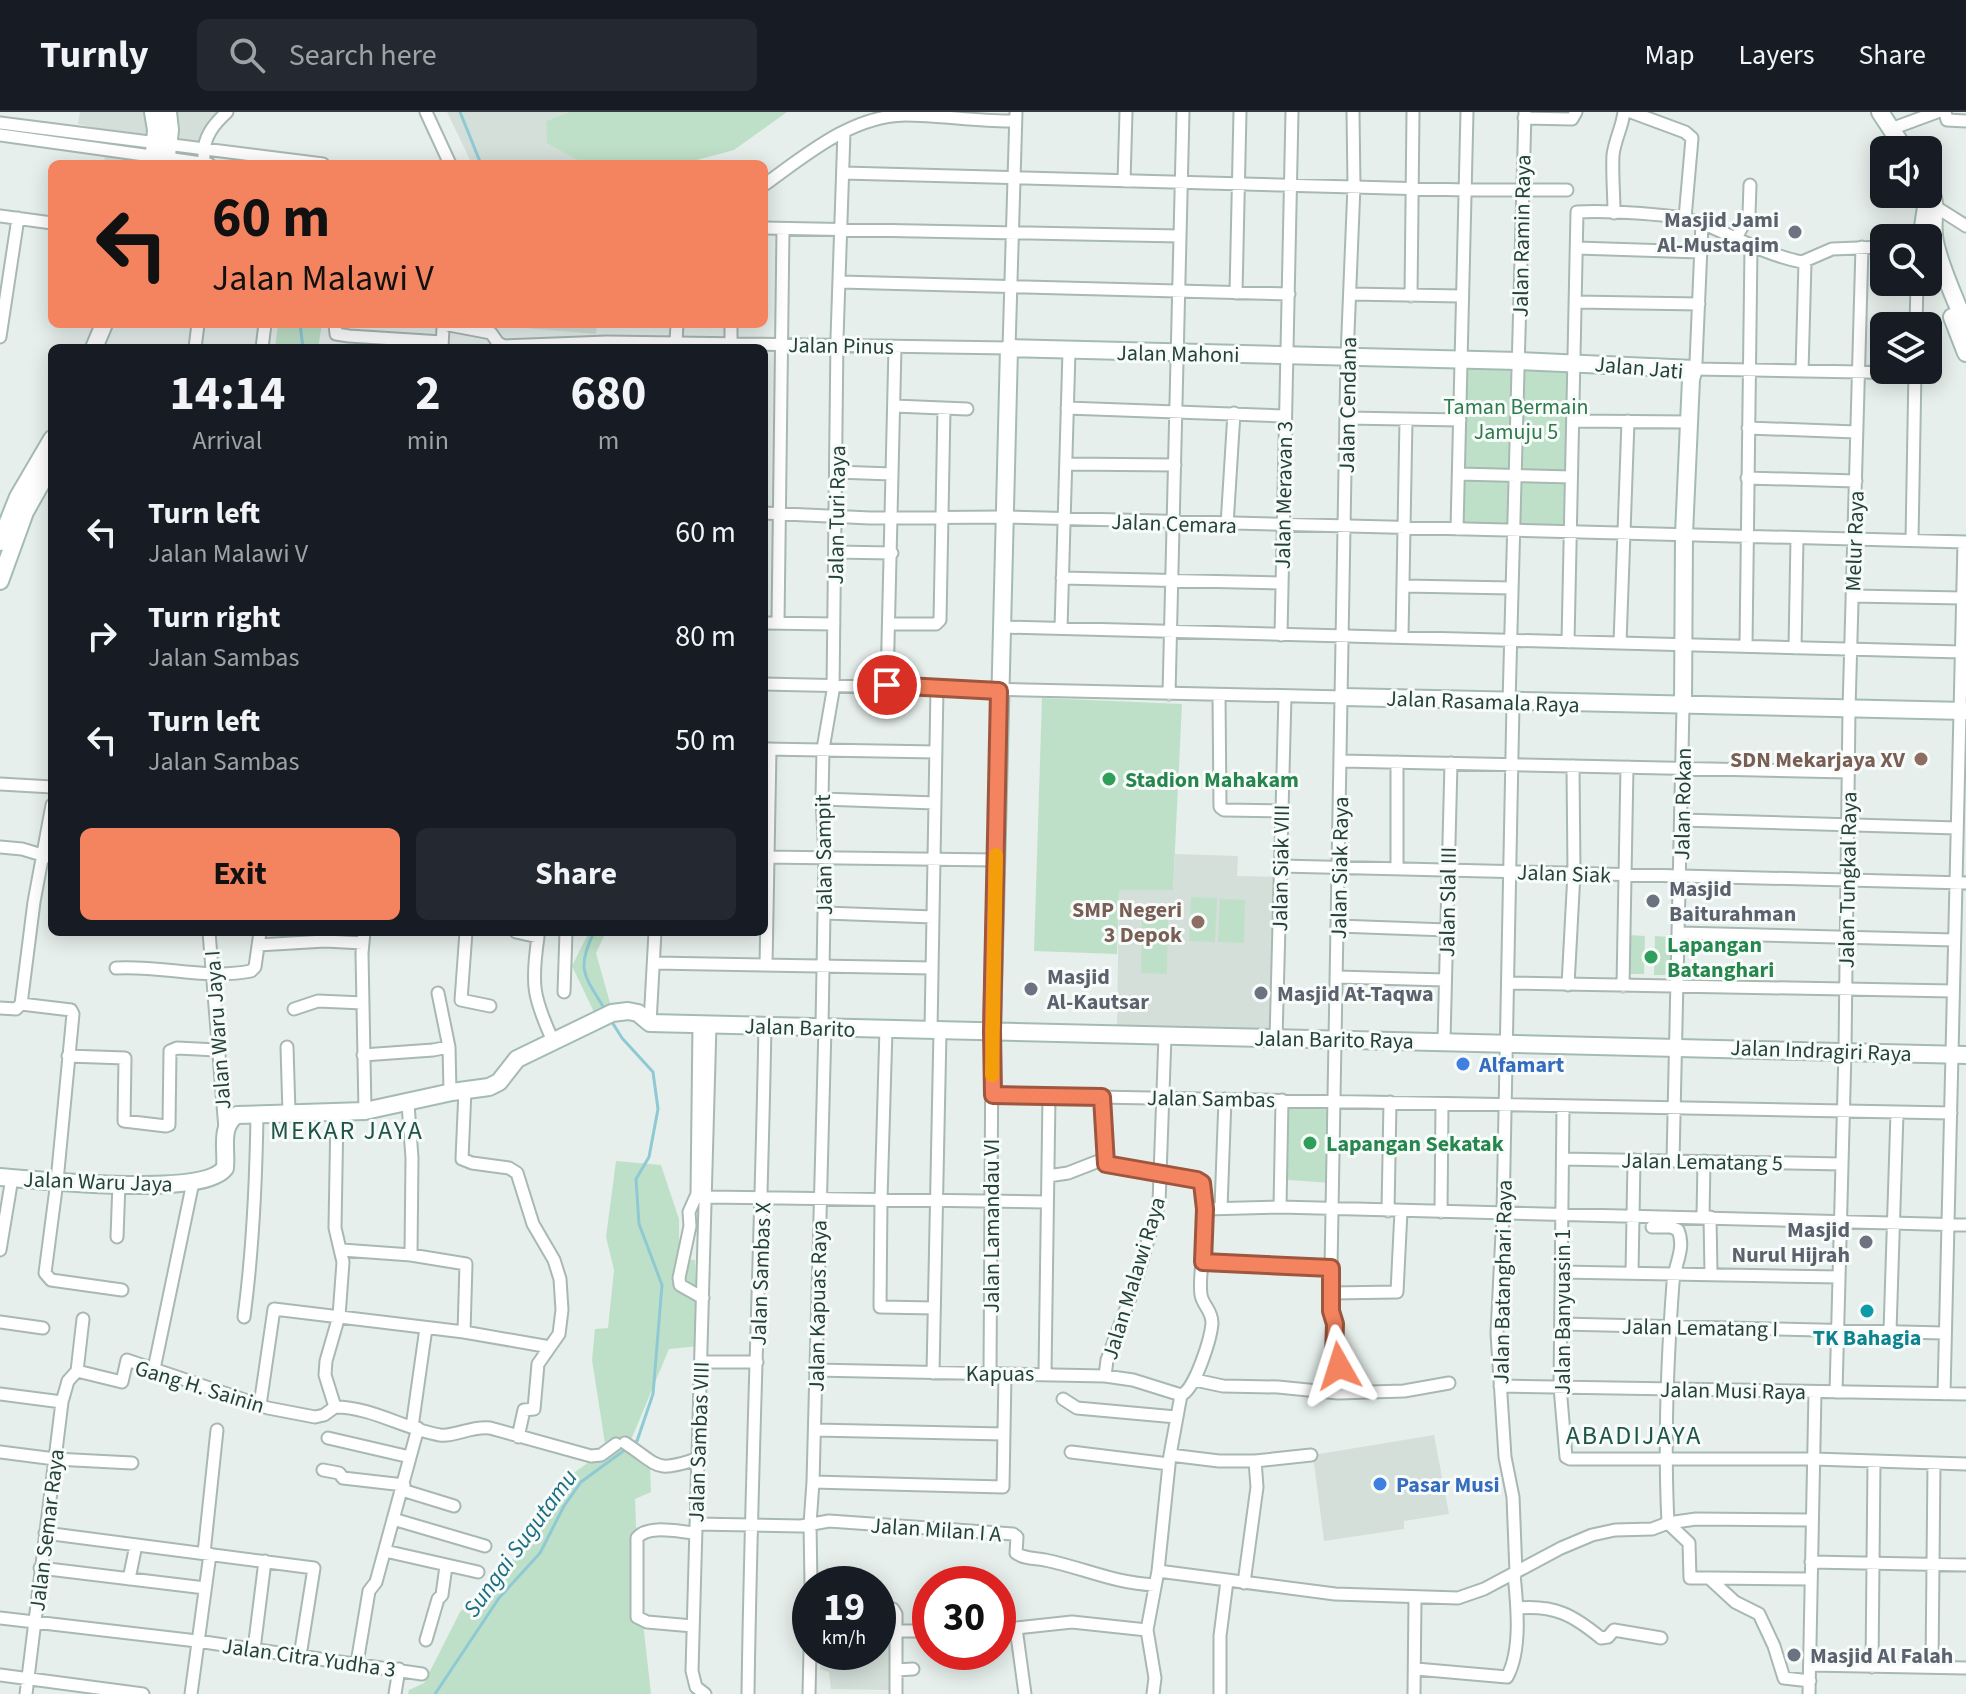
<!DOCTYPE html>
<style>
:root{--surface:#171b24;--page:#242831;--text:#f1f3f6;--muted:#9ea1a6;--line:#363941;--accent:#f4845f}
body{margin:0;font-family:"Source Sans 3",sans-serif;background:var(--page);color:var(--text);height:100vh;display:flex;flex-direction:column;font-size:30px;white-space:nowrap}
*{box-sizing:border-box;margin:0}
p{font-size:26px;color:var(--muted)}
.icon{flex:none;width:44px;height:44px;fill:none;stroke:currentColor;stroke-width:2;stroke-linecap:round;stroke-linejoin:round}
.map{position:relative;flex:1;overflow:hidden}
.details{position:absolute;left:48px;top:232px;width:720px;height:592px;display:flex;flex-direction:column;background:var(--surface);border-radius:12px;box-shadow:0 4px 20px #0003}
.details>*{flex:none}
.top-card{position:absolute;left:48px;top:48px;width:720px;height:168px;border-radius:12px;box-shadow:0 4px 20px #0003;background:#f4845f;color:#111;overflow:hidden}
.fabs{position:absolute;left:1870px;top:24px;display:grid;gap:16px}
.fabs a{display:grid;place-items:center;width:72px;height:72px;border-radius:12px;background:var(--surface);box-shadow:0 4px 20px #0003;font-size:40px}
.speed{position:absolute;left:792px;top:1454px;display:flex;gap:16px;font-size:40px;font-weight:700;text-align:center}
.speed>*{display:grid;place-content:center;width:104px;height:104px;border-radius:50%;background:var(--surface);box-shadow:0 4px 20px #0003;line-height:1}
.speed small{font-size:20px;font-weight:400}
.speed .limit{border:12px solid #d22;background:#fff;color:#111}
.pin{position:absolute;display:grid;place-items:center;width:68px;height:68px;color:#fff;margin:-34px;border:4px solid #fff;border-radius:50%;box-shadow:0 2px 8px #0007}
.me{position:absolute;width:88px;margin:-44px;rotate:354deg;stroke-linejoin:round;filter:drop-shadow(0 0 6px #0008)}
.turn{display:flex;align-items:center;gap:28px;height:168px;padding:0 32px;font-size:36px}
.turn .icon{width:104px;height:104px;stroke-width:2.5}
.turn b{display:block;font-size:56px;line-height:68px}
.eta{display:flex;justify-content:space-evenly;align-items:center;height:136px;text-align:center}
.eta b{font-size:48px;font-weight:700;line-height:56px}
.cta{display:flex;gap:16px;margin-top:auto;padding:16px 32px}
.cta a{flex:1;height:92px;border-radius:12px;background:var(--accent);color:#111;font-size:32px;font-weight:700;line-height:92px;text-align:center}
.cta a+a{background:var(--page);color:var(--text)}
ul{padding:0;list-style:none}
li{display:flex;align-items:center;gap:24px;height:104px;padding:0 32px}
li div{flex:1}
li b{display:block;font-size:30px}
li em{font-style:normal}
header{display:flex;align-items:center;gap:48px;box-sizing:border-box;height:112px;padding:0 40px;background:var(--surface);border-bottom:2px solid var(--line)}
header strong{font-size:38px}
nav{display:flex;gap:44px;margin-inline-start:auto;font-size:28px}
.search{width:560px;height:72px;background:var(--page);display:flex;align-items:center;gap:20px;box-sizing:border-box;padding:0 28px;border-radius:12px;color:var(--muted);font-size:30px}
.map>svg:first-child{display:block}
.built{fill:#d4dfda}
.green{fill:#bfe0c8}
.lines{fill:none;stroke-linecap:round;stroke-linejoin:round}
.stream{stroke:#8ec9d4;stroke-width:3}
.street-casing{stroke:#a8b8b2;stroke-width:15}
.secondary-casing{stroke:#a4bbb3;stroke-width:20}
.street{stroke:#fff;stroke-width:11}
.secondary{stroke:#fff;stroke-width:16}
.route-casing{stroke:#9f563e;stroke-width:20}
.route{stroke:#f4845f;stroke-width:14}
.slow{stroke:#f59e0b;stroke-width:14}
.worship-dot{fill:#6b7280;stroke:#f7fbf9;stroke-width:3}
.education-dot{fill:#8d6e63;stroke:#f7fbf9;stroke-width:3}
.leisure-dot{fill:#2e9e5b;stroke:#f7fbf9;stroke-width:3}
.shop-dot{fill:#3f7fe0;stroke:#f7fbf9;stroke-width:3}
.culture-dot{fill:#0f9aa8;stroke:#f7fbf9;stroke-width:3}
.labels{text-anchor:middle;stroke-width:6;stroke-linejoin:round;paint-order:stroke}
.worship-label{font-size:22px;font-weight:bold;fill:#5b616d;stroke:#f7fbf9;text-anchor:start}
.street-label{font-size:22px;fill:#24423a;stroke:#f7fbf9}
.park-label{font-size:22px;fill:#2d7a4b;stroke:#f7fbf9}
.education-label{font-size:22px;font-weight:bold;fill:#785e54;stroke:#f7fbf9;text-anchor:end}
.leisure-label{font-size:22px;font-weight:bold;fill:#27864d;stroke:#f7fbf9;text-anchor:start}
.shop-label{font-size:22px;font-weight:bold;fill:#366cbe;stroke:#f7fbf9;text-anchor:start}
.culture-label{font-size:22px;font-weight:bold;fill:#0d838f;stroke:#f7fbf9}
.water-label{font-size:24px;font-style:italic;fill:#1c6f80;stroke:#f7fbf9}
.quarter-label{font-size:26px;letter-spacing:2px;fill:#1f5548;stroke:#f7fbf9}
</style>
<header>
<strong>Turnly</strong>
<div class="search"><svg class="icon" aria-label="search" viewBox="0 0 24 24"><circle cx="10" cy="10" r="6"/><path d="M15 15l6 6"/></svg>Search here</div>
<nav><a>Map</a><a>Layers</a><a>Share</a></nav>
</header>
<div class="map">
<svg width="1966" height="1582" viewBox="0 0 1966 1582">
<rect width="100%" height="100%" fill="#e6efeb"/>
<path class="built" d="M80,0h137l-12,16 -3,36h-98l3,-34 -29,-6z
M447,0h122l-23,9 33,40 24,3h-131z
M479,212h118l-1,10z
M1175,742l63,2 -1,20 41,1 -4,154 -157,-5 2,-137 54,1z
M1434,1323l15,79 -45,7v8l-80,12 -11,-86z
M890,1502l2,76 -61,-1 -2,-17 -9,-3 2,-17h56v-37z"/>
<path class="green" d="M569,0h218l-53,38 -52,14h-79l-24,-3 -32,-18 -1,-22z
M278,212h44l-4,24h-43z
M1460,247l114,3 -3,170 -114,-3z
M1042,586l140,6 -9,186h-54l-2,64 -83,-3z
M1191,785l26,1 -2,44 -26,-1z
M1220,787l25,1 -1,43 -26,-1z
M1142,800h26l-1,62 -26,-1z
M589,820h17l-10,21 14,50 -16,9 -22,-46z
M1628,823l17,1 -1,38h-17z
M1655,824l16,1 -1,38h-16z
M1286,994h46l1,77 -45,-3z
M616,1049l45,4 18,54v40l16,1 4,86 -30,3 -38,91 19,26 1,26 -16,7 3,79 13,116h-243l1,-4 15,-7 36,-71 56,-56 27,-56 15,-16 48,-34 -14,-90 3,-31 13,-1 6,-58 -8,-33z"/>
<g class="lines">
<path class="stream" d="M460,0l21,52
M300,212l3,24
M594,820c-18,37 -10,43 10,76
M612,910l10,16 31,34 5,37 -9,48 -13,22 3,45 23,61 -9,109 -16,47 -5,4
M435,1582l64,-96 41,-45 24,-47 17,-24 45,-33"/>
<g class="street-casing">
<path id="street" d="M426,0l24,52
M1631,0l54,20 7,6 -7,80
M1945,0l2,8 19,1
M1524,6l48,1 4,-7
M0,11l323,41
M1891,17l46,-17
M0,23l209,29
M204,44c-1,-19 10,-32 23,-44
M844,61l621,17h102
M1124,69l2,-69
M764,73c42,-30 87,-69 141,-70 37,0 74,7 110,6
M1928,95h8l30,19
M1614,101c0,-19 -2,-39 -1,-58 2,-16 9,-27 11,-43
M0,104l52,7
M1702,111l-6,139 -2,7 221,4
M764,116l416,8
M1735,128l14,-26 1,-29
M1577,136l123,4
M841,170l448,12
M1236,181l4,-181
M1350,182l111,2
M1411,184l2,-184
M1576,190l123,2
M335,212l1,10 13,2 93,6
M1916,214l1,-44
M0,225l18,-119
M676,230l1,-18
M731,235v-23
M195,236l3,-24
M262,236l3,-24
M442,236l1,-21 6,-2 42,8 7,10 6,3 103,-4 402,6 7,-236
M1802,259l3,-109
M894,294l73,3
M1067,296l217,8
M1347,306l113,2
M1574,309l115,1
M1748,316l108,4
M1066,352l109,1
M836,360l56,2
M1460,362l111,3
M1747,366l109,3
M764,401l106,5 134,-1 962,25
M1227,413l7,-112
M1457,417l10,-417
M1912,428l3,-170
M835,440l57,1
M1062,466l220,5
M1404,474l108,2
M1852,484l110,2
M764,511l70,1
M778,511l5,-394
M889,512h47l4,-4 4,-211
M1002,515l959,25
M1061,516l8,-277
M1281,523l11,-523
M1402,525l4,-217
M1568,530l9,-430c25,-2 103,2 125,11 33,14 64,32 100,39l30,-13 52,-2
M1620,531l8,-222
M1746,534l5,-399
M1795,536l2,-110
M764,572l579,13
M887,573l8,-338
M1169,582l14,-582
M1219,583l1,112 4,3 58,1
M1509,591l16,-591
M1513,591l-10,511 -6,119 8,124 8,40 3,76
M765,637l171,3
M1341,649l507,11
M0,672l52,3
M822,687l113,4
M1681,708l276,8
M0,735l22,2 30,9
M764,745l231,3
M1281,754l685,17
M1397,756v-106
M825,801l108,4
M1338,814l109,4
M209,820l16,197
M364,820l-2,21 3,158
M466,820l-5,68 29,6
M516,820l22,5c-7,48 -5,60 15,104
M1679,821l275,7
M258,833l67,-4 38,2
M654,851l278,5
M766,853l4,-216
M116,856c45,-3 90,12 135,3l4,-4 5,-35
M1337,865l108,3
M1508,871l445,8
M1568,873l6,-112 -1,-107
M1623,874l4,-219
M564,880l2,-60
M438,881l11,54 1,45
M21,892l50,6 2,4 -16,167 -12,92 6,7 71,10
M0,896l16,1 5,-5 13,-102 18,-97
M294,897l24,-8 45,2
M650,911l5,-91
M699,912l-2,170 -8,18 1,14 -11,52 1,7 23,13
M822,914l3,-170 -3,-57 1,-50 10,-58 4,-353 7,-206
M886,917l-5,170 -1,108 54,1
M931,918l6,-342
M1276,927l9,-343
M1444,928l7,-277
M287,935l2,66
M363,943l70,-5 16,-3
M68,944l57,2 -1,63 42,5 3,-1 1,-74 7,-3 40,2
M465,978l-3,69 10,4 37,5 8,5 16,51 21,36 6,19 2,31 -3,24 -21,30 -4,45 -10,1 -6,27
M993,983l958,18
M1102,985l2,62
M408,992l4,54 -1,97
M1563,995l-3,280 6,70 4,2h244l152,5
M1104,1047l7,7 86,14c14,11 7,54 6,72 -1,14 -4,29 -2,43 2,11 11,15 11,28 -1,15 -17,67 -31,72
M1563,1047l279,5
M1673,1049l10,-455
M1048,1064l20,-3 36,-14
M706,1085l341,5
M1280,1095l2,-107
M1221,1096l4,-109
M1205,1097l75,-2 686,18
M1388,1099l2,-109
M1441,1100l1,-108
M1703,1105l1,-56
M1710,1105l1,56
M117,1125l2,-54
M0,1138l12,-72
M342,1138l69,5 55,9 -2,68
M1203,1150l128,6
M1561,1160l278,5
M1632,1161l2,-113
M1331,1181l66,-1 4,-81
M244,1205c9,-68 12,-134 13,-203
M0,1210l43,6
M1562,1212l382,9
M1890,1219l7,-218
M701,1250h56
M154,1257l39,-187
M815,1258l290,6 28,4 48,15
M77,1259l45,11 5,-22 141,48 47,9 9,-2 11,-8
M77,1259l6,-52
M933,1261l7,-342
M990,1261l2,-342
M1045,1261l4,-277
M1105,1264l2,-16 27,-73 25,-84 6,-167
M1195,1268l28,6 55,1 60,6 66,-2 45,-8
M1500,1274l466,8
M1836,1280l9,-341 4,-342 13,-462
M1338,1281l1,-27 -5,-9 1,-33 -4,-13v-43l16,-911 7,-171 -1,-74
M0,1282l62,8
M1944,1282l20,-852
M1063,1287l14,9 99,9
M260,1293l14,-96 190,23 86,15
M335,1295l-10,-32 1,-14 13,-45 4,-54 -8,-34 2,-116
M335,1295c37,0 69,22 105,28 15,2 30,-9 50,-7l101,28 10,-1 15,-11
M412,1315l14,-99
M815,1318l189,4
M328,1326l82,19
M625,1331c35,23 29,30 72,16
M0,1340l55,7 77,4
M1071,1340l98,12
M1170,1343l49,6h36l2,26 -13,96
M1255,1349l56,-6
M323,1358l16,3 4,5 61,7
M813,1370l190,5 2,-113
M402,1378l52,16
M393,1407l92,27
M1668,1411l21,20 1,35h19l26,24 24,12 15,32 10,32 26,3
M1668,1411l28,-4 115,1
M696,1412l105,2 28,-5 184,13 4,3 -1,16c9,6 18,5 29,7 39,8 68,23 110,25
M45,1421l269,35 -14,88
M385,1439l93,21
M204,1441l13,-123
M1811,1450l155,3
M40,1456l165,20
M1158,1459l177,23 123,4 26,-9 77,-41 31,-13 23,-5 37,-1 16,-6c-4,-80 -1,-160 5,-240 1,-18 13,-34 5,-53l-7,-3h-19
M1709,1466l102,1
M129,1467l7,-34
M811,1472l-1,-60 3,-42 12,-455
M878,1493l15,4 3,5v80
M1518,1496c37,-3 55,7 83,30l7,-1 6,-7 47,8
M0,1506l197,23 225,33
M693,1514l-46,-4 -10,-5v-79c11,-14 42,-6 59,-5
M998,1518l18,-2
M897,1519h33
M426,1528l12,-41 4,-4 4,-29
M254,1537l11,-88
M357,1551l12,-72 7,-9 42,-154
M1810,1553l156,3
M1872,1555l2,-206
M1932,1555l2,-204
M1416,1557l91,8c15,-27 10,-73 7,-103
M896,1558l17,-1
M0,1563l143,19
M26,1582l36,-292 6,-21 9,-10
M191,1582l19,-140
M395,1582l4,-25
M705,1582l-9,-7 -4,-16 18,-647
M748,1582c3,-223 13,-446 17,-669
M809,1582l1,-43
M1025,1582l-9,-66 56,-6 75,8
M1153,1582l2,-16 -8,-48 11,-59 12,-116 11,-60
M1220,1582v-58l7,-55
M1414,1582l1,-96
M1809,1582l6,-302"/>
</g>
<g class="secondary-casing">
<path id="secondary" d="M1880,0l25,38
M153,52l3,-34 -3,-18
M166,52l4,-34 -2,-18
M1928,74c12,19 2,35 7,56 6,28 20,56 31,84
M1920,82l6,13 -3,20
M1952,205l14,36
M94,236l10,-24
M0,430l18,-45 34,-58
M0,469l25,-69 27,-48
M1343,585l623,14
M992,919l17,-683 509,13 176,8 -3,10 -7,155 -1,172
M0,1065c40,3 203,21 225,-9 2,-18 -6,-42 12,-53l128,-4 87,-19 37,-5 10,-5 18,-23 95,-46 16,-2 10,2 12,10 1316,32"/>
</g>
<use href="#street" class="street"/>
<use href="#secondary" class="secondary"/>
</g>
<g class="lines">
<g class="route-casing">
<path id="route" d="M887,573l112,6 -7,340 1,64 109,2 4,67 91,16 5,3 3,26 -2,53 128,6v43l4,13 -1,31 5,11"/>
</g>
<use href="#route" class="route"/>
<path class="slow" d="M992,963l4,-220"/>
</g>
<g class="worship-dot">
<circle cx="1795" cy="120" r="8"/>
<circle cx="1653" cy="789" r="8"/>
<circle cx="1031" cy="877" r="8"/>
<circle cx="1261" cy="881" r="8"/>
<circle cx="1866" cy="1130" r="8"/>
<circle cx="1794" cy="1543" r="8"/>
</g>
<g class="education-dot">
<circle cx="1921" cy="647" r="8"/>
<circle cx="1198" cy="810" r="8"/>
</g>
<g class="leisure-dot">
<circle cx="1109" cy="667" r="8"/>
<circle cx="1651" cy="845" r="8"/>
<circle cx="1310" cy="1031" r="8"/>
</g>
<g class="shop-dot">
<circle cx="1463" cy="952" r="8"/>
<circle cx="1380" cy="1372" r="8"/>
</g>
<circle class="culture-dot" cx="1867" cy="1199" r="8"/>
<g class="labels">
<g class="worship-label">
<text x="1779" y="115" text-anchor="end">Masjid Jami<tspan x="1779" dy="25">Al-Mustaqim</tspan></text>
<text x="1669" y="784">Masjid<tspan x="1669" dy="25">Baiturahman</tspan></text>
<text x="1047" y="872">Masjid<tspan x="1047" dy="25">Al-Kautsar</tspan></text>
<text x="1277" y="889">Masjid At-Taqwa</text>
<text x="1850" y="1125" text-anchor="end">Masjid<tspan x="1850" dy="25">Nurul Hijrah</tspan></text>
<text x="1810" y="1551">Masjid Al Falah</text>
</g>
<g class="street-label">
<text transform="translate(1521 124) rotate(-89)" y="8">Jalan Ramin Raya</text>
<text transform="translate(841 233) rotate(1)" y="8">Jalan Pinus</text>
<text transform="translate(1178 241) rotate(1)" y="8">Jalan Mahoni</text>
<text transform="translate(1639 255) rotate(5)" y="8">Jalan Jati</text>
<text transform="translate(1347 293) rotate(-89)" y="8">Jalan Cendana</text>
<text transform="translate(1283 383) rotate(-89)" y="8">Jalan Meravan 3</text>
<text transform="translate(836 403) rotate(-89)" y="8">Jalan Turi Raya</text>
<text transform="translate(1174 411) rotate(2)" y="8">Jalan Cemara</text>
<text transform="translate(1854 429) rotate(-88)" y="8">Melur Raya</text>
<text transform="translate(1483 589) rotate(2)" y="8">Jalan Rasamala Raya</text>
<text transform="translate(1682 692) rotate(-89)" y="8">Jalan Rokan</text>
<text transform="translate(823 743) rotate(-91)" y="8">Jalan Sampit</text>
<text transform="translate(1280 756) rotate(-89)" y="8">Jalan Siak VIII</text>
<text transform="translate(1339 756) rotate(-89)" y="8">Jalan Siak Raya</text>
<text transform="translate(1564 761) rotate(2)" y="8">Jalan Siak</text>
<text transform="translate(1847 768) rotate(-89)" y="8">Jalan Tungkal Raya</text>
<text transform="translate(1447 790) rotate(-89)" y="8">Jalan Slal III</text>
<text transform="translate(800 915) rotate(2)" y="8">Jalan Barito</text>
<text transform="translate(217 918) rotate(-94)" y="8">Jalan Waru Jaya I</text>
<text transform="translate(1334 927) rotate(1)" y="8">Jalan Barito Raya</text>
<text transform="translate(1821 938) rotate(2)" y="8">Jalan Indragiri Raya</text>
<text transform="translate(1211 986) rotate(1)" y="8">Jalan Sambas</text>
<text transform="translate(1702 1049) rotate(1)" y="8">Jalan Lematang 5</text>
<text transform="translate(98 1069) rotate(2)" y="8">Jalan Waru Jaya</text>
<text transform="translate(991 1114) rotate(-90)" y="8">Jalan Lamandau VI</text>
<text transform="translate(760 1162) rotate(-88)" y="8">Jalan Sambas X</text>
<text transform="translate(1133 1166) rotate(-73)" y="8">Jalan Malawi Raya</text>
<text transform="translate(1502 1170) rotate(-89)" y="8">Jalan Batanghari Raya</text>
<text transform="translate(817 1194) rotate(-89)" y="8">Jalan Kapuas Raya</text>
<text transform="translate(1562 1200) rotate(-90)" y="8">Jalan Banyuasin 1</text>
<text transform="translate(1700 1215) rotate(1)" y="8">Jalan Lematang I</text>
<text x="1000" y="1269">Kapuas</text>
<text transform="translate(200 1274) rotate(17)" y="8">Gang H. Sainin</text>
<text transform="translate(1733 1278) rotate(1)" y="8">Jalan Musi Raya</text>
<text transform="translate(698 1330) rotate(-88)" y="8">Jalan Sambas VIII</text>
<text transform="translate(936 1417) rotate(4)" y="8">Jalan Milan I A</text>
<text transform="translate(46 1418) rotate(-83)" y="8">Jalan Semar Raya</text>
<text transform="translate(309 1545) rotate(8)" y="8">Jalan Citra Yudha 3</text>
</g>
<g class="park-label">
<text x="1516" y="302">Taman Bermain<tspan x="1516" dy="25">Jamuju 5</tspan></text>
</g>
<g class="education-label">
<text x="1905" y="655">SDN Mekarjaya XV</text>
<text x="1182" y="805">SMP Negeri<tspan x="1182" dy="25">3 Depok</tspan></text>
</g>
<g class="leisure-label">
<text x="1125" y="675">Stadion Mahakam</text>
<text x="1667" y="840">Lapangan<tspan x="1667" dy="25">Batanghari</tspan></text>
<text x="1326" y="1039">Lapangan Sekatak</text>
</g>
<g class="shop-label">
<text x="1479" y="960">Alfamart</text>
<text x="1396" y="1380">Pasar Musi</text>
</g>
<g class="culture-label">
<text x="1867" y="1233">TK Bahagia</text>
</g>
<g class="water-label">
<text transform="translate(520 1431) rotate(-54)" y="8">Sungai Sugutamu</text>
</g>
<g class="quarter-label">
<text x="347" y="1027">MEKAR JAYA</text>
<text x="1634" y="1332">ABADIJAYA</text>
</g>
</g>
</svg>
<div class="fabs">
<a><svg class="icon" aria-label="sound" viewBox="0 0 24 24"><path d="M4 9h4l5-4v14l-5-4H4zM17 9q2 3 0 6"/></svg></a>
<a><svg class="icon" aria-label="search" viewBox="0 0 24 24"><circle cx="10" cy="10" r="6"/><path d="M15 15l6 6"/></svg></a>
<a><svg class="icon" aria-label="layers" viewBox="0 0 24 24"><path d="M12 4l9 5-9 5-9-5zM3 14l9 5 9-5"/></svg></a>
</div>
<div class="speed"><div>19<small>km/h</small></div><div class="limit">30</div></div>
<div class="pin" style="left:887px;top:573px;background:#d93025"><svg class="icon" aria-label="arrive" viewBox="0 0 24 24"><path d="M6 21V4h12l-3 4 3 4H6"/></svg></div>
<svg class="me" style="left:1339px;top:1254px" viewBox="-20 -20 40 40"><path d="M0-17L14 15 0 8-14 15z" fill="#f4845f" stroke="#fff" stroke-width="4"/></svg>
<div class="top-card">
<div class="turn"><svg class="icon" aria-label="left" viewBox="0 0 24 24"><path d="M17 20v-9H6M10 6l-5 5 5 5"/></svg><div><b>60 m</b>Jalan Malawi V</div></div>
</div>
<section class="details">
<div class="eta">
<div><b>14:14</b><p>Arrival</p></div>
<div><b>2</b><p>min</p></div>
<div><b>680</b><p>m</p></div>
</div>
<ul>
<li><svg class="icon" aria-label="left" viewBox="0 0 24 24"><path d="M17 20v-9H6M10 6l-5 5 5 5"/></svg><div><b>Turn left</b><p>Jalan Malawi V</p></div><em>60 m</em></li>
<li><svg class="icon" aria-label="right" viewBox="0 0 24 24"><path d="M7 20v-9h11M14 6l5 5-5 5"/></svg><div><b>Turn right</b><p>Jalan Sambas</p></div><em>80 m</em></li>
<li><svg class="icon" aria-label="left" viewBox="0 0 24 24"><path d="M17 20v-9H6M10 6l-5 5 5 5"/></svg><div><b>Turn left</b><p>Jalan Sambas</p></div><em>50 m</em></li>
</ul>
<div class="cta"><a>Exit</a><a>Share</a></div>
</section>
</div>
